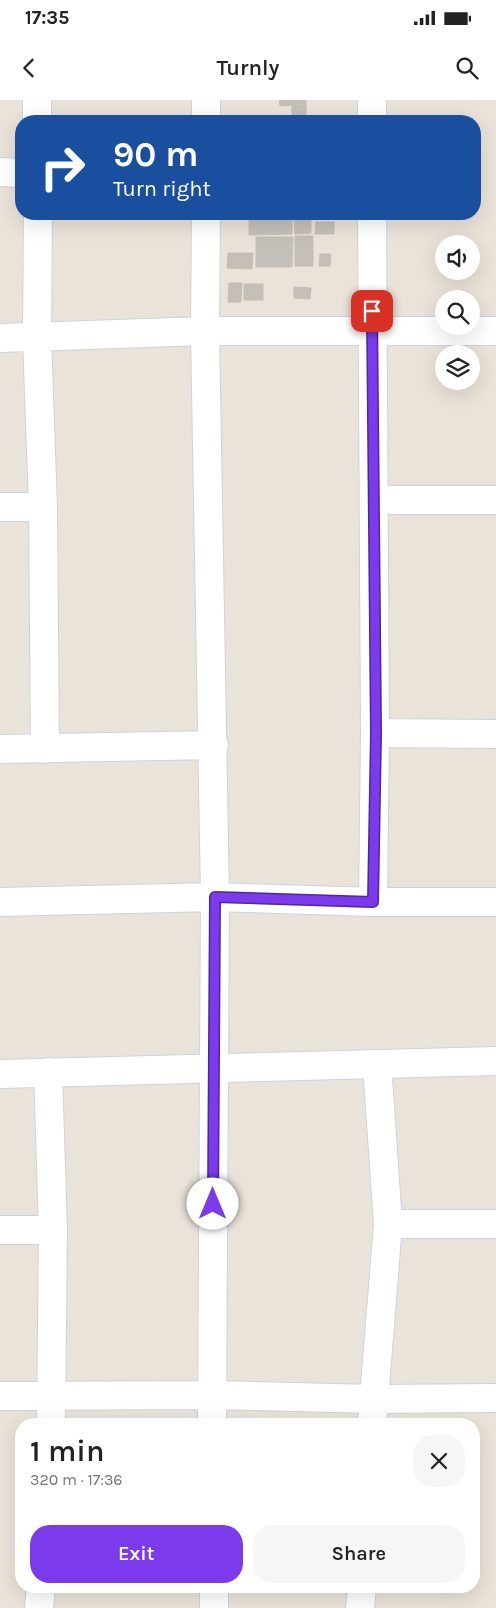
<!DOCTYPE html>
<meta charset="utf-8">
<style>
:root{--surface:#fff;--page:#f6f6f6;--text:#222;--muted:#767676;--accent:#7c3aed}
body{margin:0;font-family:Karla,sans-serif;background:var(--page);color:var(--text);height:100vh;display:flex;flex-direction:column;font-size:19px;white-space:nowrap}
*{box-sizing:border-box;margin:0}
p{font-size:16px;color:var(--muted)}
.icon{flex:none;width:28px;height:28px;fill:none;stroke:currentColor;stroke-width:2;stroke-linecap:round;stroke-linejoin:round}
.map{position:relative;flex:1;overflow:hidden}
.details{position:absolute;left:15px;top:1318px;width:465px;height:175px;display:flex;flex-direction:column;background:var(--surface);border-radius:20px;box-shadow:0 5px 20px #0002}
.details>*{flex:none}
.top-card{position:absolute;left:15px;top:15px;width:466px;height:105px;border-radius:20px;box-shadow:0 5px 20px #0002;background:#1a4fa0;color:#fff;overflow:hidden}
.buttons{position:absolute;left:435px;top:135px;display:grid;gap:10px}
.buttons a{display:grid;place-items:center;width:45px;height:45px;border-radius:50%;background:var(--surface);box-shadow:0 5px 20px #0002;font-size:25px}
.pin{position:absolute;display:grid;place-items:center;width:42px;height:42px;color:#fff;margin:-21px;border-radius:10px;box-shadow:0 2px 8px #0006}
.me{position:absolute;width:55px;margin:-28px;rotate:0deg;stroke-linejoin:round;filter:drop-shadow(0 0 4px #0008)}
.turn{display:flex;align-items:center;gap:18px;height:105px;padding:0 15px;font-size:22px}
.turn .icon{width:65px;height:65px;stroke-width:2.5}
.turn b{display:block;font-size:35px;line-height:42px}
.round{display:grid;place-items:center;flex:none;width:52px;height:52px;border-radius:20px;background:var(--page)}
.headline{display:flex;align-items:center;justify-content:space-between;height:85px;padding:0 15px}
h1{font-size:30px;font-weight:600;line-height:38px}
.button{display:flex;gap:10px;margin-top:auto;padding:10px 15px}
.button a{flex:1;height:58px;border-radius:20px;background:var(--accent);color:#fff;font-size:20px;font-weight:600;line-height:58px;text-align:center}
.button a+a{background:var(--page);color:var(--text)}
.status{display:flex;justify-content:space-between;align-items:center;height:35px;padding:0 25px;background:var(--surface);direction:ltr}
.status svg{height:14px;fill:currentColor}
header{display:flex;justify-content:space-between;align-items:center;height:65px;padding:0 15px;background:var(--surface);font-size:22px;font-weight:600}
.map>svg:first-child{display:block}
.building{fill:#c5bfb9;stroke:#c5beb3}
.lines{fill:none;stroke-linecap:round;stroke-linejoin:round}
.minor-casing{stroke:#ced2e0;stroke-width:30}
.minor{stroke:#fff;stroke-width:28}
.route-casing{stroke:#51269a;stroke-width:12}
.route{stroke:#7c3aed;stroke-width:9}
</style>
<div class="status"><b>17:35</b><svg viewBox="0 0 49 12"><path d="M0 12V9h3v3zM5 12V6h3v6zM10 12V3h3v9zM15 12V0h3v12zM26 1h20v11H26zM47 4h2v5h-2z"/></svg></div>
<header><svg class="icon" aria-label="back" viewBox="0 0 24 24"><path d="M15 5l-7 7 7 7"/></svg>Turnly<svg class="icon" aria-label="search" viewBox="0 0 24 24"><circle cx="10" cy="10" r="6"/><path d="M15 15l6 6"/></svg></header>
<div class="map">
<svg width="496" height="1508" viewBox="0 0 496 1508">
<rect width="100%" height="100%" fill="#eae3d9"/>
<path class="building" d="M279,0h27v21h-14v-16l-12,1z
M266,114h26v20l-43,1v-16l17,-1z
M294,114h17v19l-16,1z
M316,122h18v12h-19z
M295,136h18v30h-18z
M256,137h37l-1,30h-36z
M228,153h25l-1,16 -25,-1z
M320,154h11l-1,12h-11z
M229,183h13l-1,19h-13z
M244,184h19v16h-19z
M294,187l17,1 -1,11 -16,-1z"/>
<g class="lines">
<g class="minor-casing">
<path id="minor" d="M37,0v21
M372,0v21
M206,21v-21
M0,72l21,1
M38,114l-1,123 6,170 2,242
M206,114l-1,117 10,566 -3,527
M372,114l3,519 -2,169
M0,238l205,-7h291
M374,400h122
M0,407h43
M375,633l121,1
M0,649l214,-4
M0,802l215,-5 158,5h123
M48,972l5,158 -2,194
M0,974l496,-13
M388,1124h108
M0,1130h53
M0,1296l212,-1 162,4 122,-1
M372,1324l16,-200 -11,-160
M39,1508l2,-22
M214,1508v-22
M360,1508l2,-22"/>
</g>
<use href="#minor" class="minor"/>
</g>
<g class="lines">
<g class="route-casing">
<path id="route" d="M213,1104l2,-307 158,5 3,-169 -4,-422"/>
</g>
<use href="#route" class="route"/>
</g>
</svg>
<div class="buttons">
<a><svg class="icon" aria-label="sound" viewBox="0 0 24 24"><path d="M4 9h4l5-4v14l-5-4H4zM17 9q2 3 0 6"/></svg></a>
<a><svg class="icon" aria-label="search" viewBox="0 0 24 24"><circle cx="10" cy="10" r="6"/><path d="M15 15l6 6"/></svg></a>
<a><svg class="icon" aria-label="layers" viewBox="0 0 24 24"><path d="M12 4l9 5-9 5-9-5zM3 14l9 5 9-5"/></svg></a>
</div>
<div class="pin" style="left:372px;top:211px;background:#d93025"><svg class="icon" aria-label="arrive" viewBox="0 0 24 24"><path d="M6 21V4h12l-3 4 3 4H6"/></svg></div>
<svg class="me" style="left:213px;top:1104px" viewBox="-20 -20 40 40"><circle r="19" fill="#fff"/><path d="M0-13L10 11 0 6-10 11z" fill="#7c3aed"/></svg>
<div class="top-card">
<div class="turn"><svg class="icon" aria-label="right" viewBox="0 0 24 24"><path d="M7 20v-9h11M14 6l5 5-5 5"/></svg><div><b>90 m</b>Turn right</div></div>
</div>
<section class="details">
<div class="headline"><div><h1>1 min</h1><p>320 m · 17:36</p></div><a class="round"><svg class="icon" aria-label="close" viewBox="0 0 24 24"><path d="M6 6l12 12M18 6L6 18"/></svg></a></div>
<div class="button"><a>Exit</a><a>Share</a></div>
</section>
</div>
